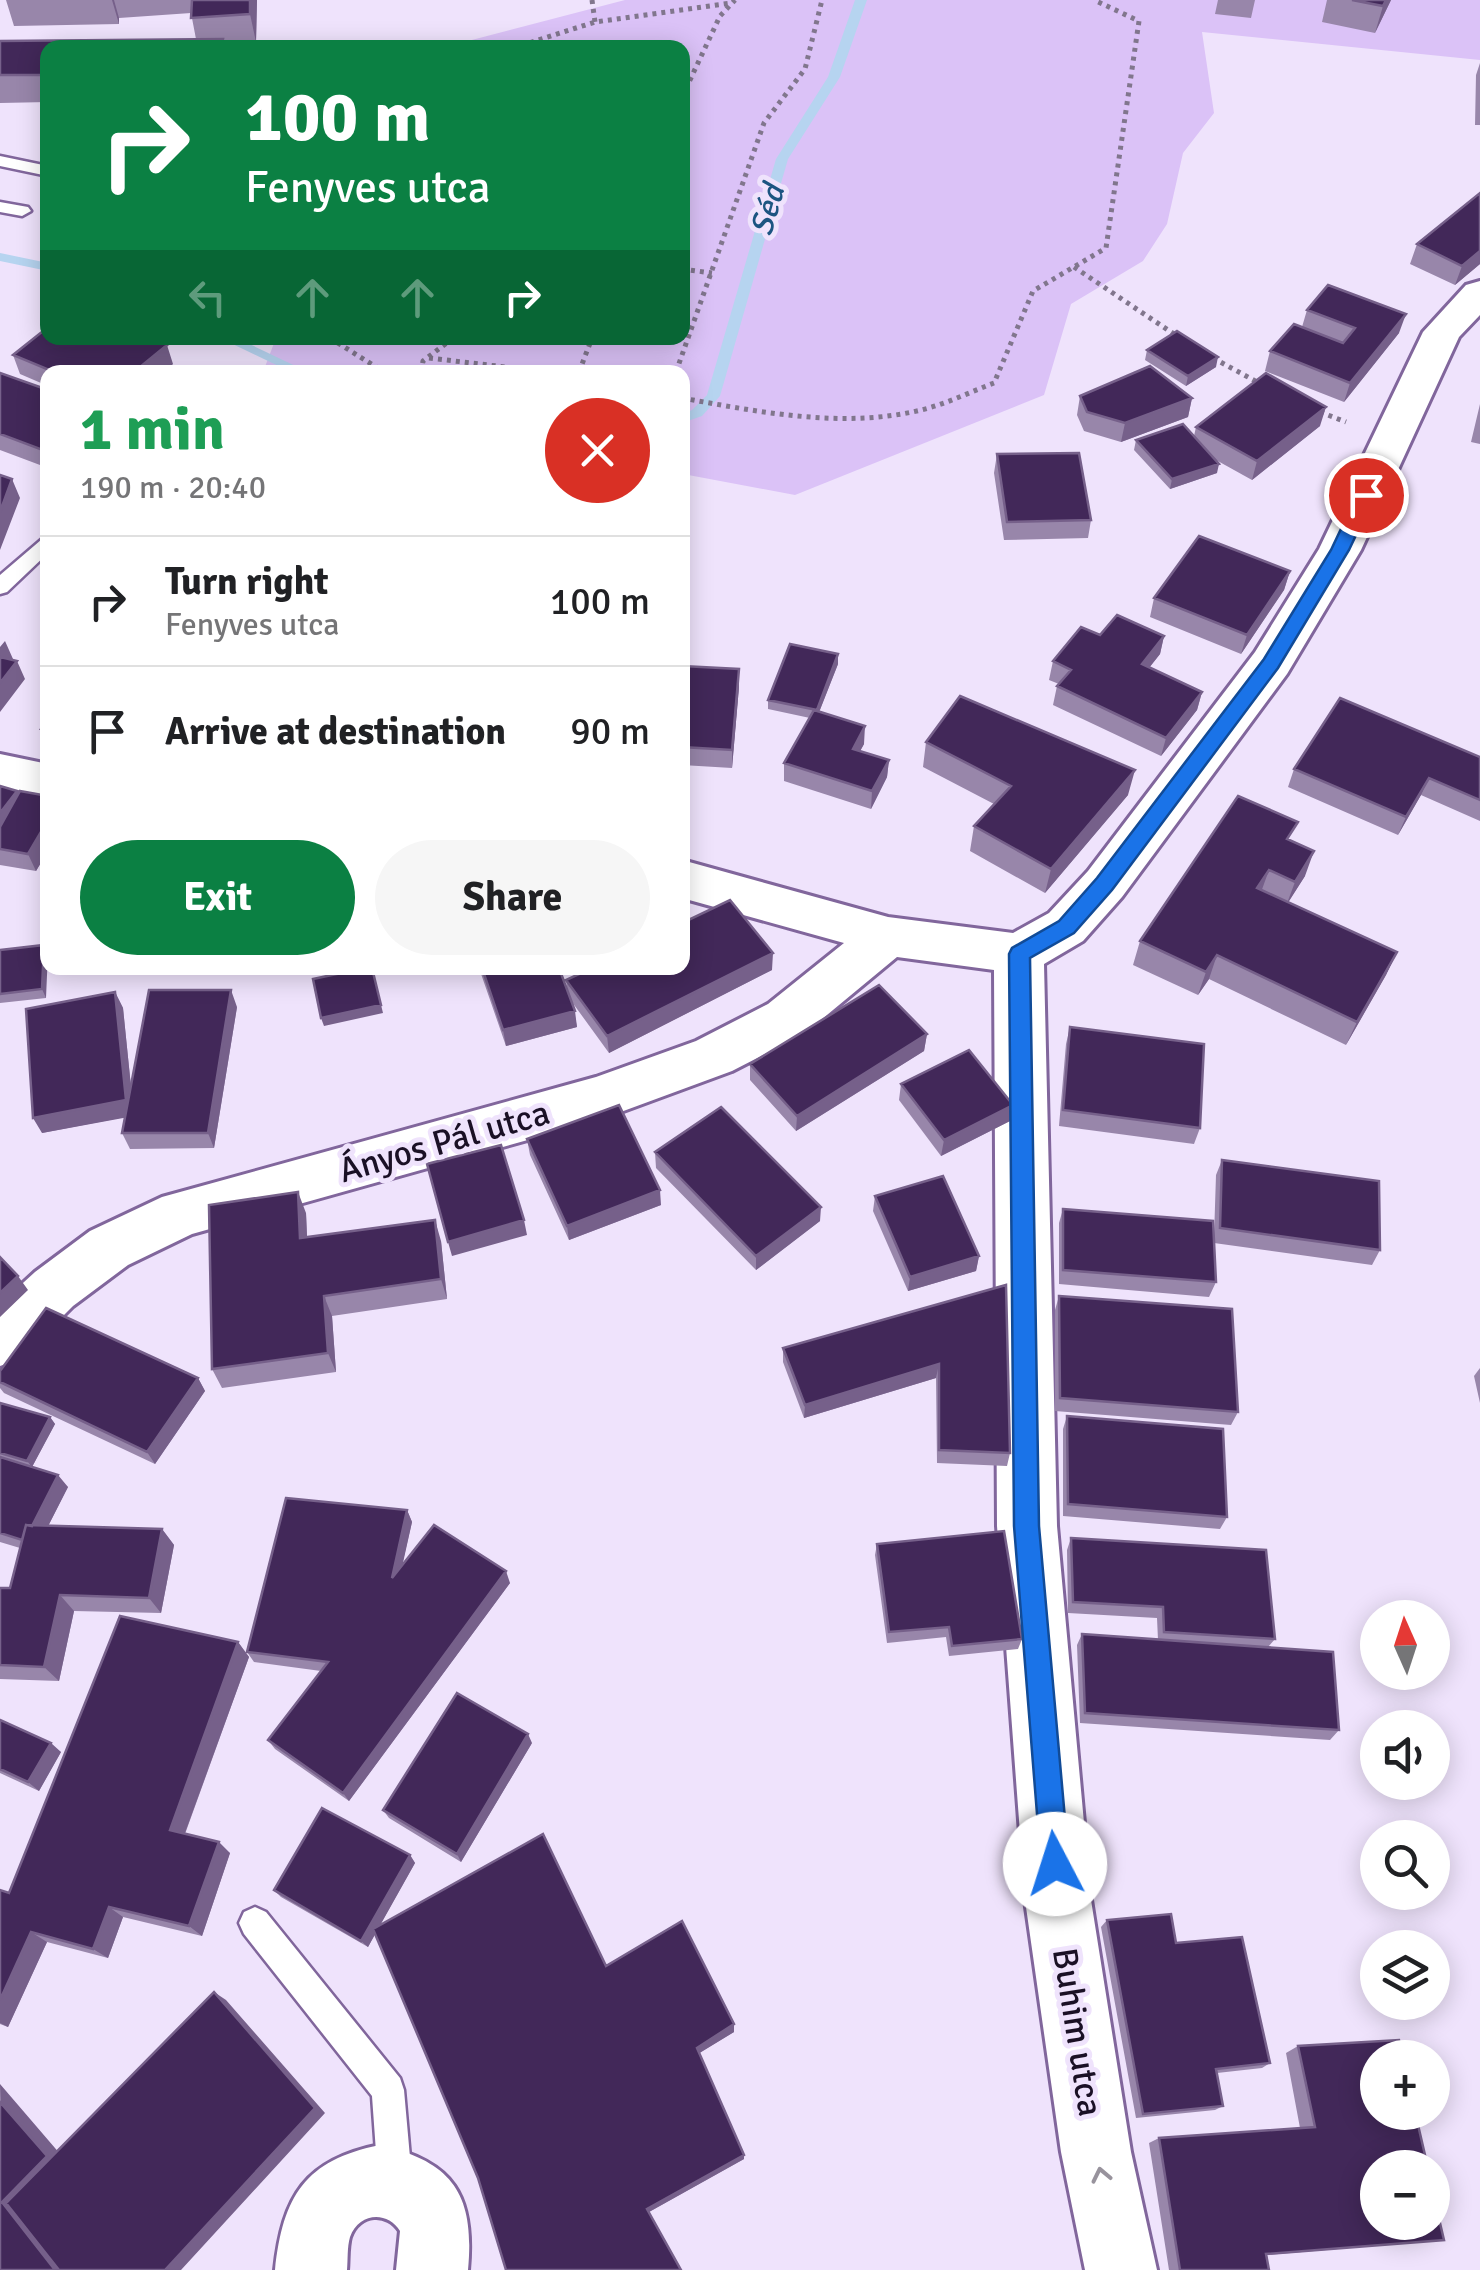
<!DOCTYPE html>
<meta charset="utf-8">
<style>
:root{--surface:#fff;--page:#f6f6f6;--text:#202124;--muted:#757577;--line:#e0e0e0;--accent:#0b8043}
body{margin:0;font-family:Signika,sans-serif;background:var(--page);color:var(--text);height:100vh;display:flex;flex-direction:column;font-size:38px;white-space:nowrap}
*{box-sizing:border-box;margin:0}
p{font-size:32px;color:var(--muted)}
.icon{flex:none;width:55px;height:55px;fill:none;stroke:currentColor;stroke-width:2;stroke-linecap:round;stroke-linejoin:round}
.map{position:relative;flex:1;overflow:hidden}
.sheet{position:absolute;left:40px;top:365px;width:650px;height:610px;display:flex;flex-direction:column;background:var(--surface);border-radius:20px;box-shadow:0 5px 25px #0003}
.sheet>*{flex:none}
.top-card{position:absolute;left:40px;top:40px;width:650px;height:305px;border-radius:20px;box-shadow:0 5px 25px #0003;background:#0b8043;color:#fff;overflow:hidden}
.needle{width:65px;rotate:357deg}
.tools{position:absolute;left:1360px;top:1600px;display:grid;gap:20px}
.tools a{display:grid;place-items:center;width:90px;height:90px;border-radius:50%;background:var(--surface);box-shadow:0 5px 25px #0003;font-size:50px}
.pin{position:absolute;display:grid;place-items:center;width:85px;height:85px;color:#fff;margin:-42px;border:5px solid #fff;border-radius:50%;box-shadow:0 2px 10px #0007}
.me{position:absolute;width:110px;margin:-55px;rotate:355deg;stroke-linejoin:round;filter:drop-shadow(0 0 8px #0008)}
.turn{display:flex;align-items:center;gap:35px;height:210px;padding:0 40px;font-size:45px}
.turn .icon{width:130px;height:130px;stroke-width:2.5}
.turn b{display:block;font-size:70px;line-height:85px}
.lanes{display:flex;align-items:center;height:95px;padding:0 40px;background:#0003;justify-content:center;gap:50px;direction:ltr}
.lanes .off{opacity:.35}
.round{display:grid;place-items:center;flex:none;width:105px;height:105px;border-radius:52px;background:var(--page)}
.summary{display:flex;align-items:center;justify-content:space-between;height:170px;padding:0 40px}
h1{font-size:60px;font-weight:700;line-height:75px;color:#1e9e55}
.primary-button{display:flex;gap:20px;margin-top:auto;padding:20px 40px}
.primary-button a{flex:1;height:115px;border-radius:60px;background:var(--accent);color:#fff;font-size:40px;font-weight:700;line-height:115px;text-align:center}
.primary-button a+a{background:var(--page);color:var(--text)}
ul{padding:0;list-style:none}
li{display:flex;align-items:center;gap:30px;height:130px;padding:0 40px;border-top:2px solid var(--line)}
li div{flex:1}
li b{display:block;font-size:38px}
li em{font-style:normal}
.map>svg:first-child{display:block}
.green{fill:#dbc2f7}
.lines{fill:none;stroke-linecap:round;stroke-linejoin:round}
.stream{fill:#b6d4f0;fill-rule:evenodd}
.service-casing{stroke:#81669c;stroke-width:5}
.minor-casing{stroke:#81669c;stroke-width:6}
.path{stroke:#81768d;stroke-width:5;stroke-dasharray:4 5;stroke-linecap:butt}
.service{fill:#fff;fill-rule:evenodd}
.minor{fill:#fff;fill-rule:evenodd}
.wall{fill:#9886aa}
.shaded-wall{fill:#76608a}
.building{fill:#422859;stroke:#76608a;stroke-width:2.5}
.oneway{stroke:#98939d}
.route{fill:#1a73e8;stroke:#114b97;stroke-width:2.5}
.labels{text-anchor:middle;stroke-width:10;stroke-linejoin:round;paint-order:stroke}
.far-water-label{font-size:32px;font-style:italic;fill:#1c5581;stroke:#efe3fc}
.street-label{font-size:35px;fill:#1a1025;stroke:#efe3fc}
</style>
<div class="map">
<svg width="1480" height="2270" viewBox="0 0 1480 2270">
<rect width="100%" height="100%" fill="#efe3fc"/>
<path class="green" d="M625,0h855v60l-278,-28 12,81 -31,40 -16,71 -24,37 -72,43 -27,91 -249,100 -112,-21 -1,-102h-419l13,-34h406v-290l-237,-1z"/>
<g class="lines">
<path class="stream" d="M855,0h12l-27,77 -52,82 -68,237 -18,20 -20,7v-9l10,-4 15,-15 69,-236 52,-82z
M0,253l48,10v8l-48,-10z
M220,338h17l71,34h-17z"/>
<g class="service-casing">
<path id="service" d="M0,156l48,10v10l-48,-10z
M0,202l28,5 3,4 -9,5 -22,-4z
M48,534v19l-41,39 -7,2v-19z
M255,1907l11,5 134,166 4,12 8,90 -5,12 -12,5 -12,-5 -5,-12 -6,-84 -128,-162 -5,-11 5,-11z"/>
</g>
<g class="minor-casing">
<path id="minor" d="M1480,281v34l-21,22 -98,213 -74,124 -165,223 -39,44 -39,23 13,562 34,374 40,252 26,118h-72l-24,-118 -36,-252 -28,-374 -3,-556 -97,-13 -93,77 -72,37 -133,49 -407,114 -64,31 -55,41 -53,53 -20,7v-62l35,-32 55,-41 72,-34 434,-120 100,-36 72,-37 76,-61 -162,-45v-38l206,57 125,16 36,-20 39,-42 167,-219 64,-103 104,-217 43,-47z
M0,754l48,10v35l-48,-11z
M380,2145c74,17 95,51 88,125h-72l4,-39c-12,-20 -41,-19 -50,6 -3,10 -2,23 -3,33h-72c8,-74 30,-110 105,-125z"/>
</g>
<path class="path" d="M592,0l3,22
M513,48l82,-26 136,-19
M682,97l38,-81 15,-16
M1074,267l103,69
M682,269l30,4
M330,338l54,34
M429,358l119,14
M1213,358l46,25
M421,372l2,-11 30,-23
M579,372l13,-34
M676,372l88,-249 41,-54 17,-69
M682,398c77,14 162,31 239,12 25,-6 49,-18 73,-27l39,-92 73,-43 33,-227 -45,-21
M1320,412l26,10"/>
<use href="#service" class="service"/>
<use href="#minor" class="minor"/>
</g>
<path class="wall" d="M6,0h251l-1,42 -32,1 1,5h-177v54l-48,1v-62l196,-2 -5,-26 -72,5v6l-105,2z
M1218,0h37l-4,18 -36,-4z
M1327,0h64l-16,33 -53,-11z
M1480,63v62h-5l1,-50z
M1480,193v71l-25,21 -45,-21 7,-20z
M1307,310l92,23 -55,69 -79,-31 5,-20 32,-24z
M1147,350l69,17 -30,19 -41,-26z
M13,355l160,9 -11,8h-114v14l-28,-12z
M0,373l48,17v78l-48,-18z
M1080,396l112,2 -4,19 -67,25 -37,-11 -7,-16z
M1480,404v40l-9,-2z
M1320,426l-68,54 -36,-20 1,13 -47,16 -36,-39 2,-10 58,-4 2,-9z
M997,454l94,66 -3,18 -84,2 -10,-67z
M1290,571l-6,19 -43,64 -91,-37 4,-19z
M1100,635l64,1 -4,18 -11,14 53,24 -5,18 -36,46 -108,-51 4,-19 2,-2 -10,-4 4,-19z
M838,654v10l-19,48 45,32 -4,7 29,9 -2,17 -16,32 -87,-28v-18l26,-45 -42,-9v-9z
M682,666l57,21 -7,81 -50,-3z
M48,719v26l-7,-16z
M926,742l202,53 -83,98 -75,-42 4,-25 20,-22 -71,-37z
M1480,757v64l-59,-26 -23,40 -110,-48 6,-18z
M0,786l18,8 30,2v55l-12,20 -36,-6z
M1291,841l14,35 -17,26 109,50 -11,23 -40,70 -137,-66 -11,16 -65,-30 7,-24z
M44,945l2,53 -46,5v-53z
M479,968h80l8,20 -1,-8 206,-10 -163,83 -37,-51 5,25 -71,19z
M115,992l8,16 8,79 106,-80 -23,141 -84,1 -8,-16 3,-16 -83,16z
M1070,1027l130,101 -6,16 -135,-18 7,-82z
M927,1034l-3,17 -128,80 -46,-51v-16z
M901,1084l109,37 -69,35 -42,-56z
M527,1139l134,66 -92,35 -39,-85z
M655,1152l165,69 -64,49 -100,-102z
M1222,1160l158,90 -8,15 -158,-22 2,39 -7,15 -150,-13v-61l4,-14 151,28 2,-62z
M875,1196l104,60 -3,15 -68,20 -35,-80z
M306,1213l1,24 134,4 6,58 -115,17 4,56 -114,16 -10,-19z
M1006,1285l4,168 -3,13 -70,-3 -1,-85 -132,40 -21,-56v-14z
M1059,1296l179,116 -7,13 -176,-14v-101z
M1480,1368v35l-6,-27z
M0,1371l198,7 7,13 -50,73 -151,-71 -4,-5z
M0,1403l50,14 5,7 -23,43 36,20 -20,39 114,3 12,16 -13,68 -87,-2 -15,70 -59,-2v-91h10l10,-40 -20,-6z
M1067,1416l160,101 -7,12 -157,-13v-87z
M407,1510l5,12 -10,43 108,18 -161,218 -74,-52 -7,-9 53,-69 -67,-9 -7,-10z
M1071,1538l204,101 -7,8 71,83 -9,10 -250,-17 -3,-78 5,-11 76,6 -1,-22 -89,-5 -1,-63z
M877,1544l145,95 -4,10 -69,7 -3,-19 -59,6 -12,-88z
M238,1642l11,15 -64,177 45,19 -28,83 -79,-19 -15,41 -61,-16 -39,85 -8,-3v-134l9,3z
M0,1720l61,32 -22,39 -39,-18z
M532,1743l-71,119 -72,-44 -6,-8z
M410,1855l5,8 -35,62 226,41 128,66 -35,21 45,106 -95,53 -171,-34 -103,-244 -7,13 -87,-50 -7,-7z
M1107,1920l69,23 94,120 -8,5 -45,5 6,33 -8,4 -79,8 -35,-191z
M1298,2046l146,194 -177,15 2,15h-100l-20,-127 10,-5 141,-10 -14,-75z"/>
<path class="shaded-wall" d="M112,0h2l5,18v6z
M250,0h7l-1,42 -6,-28z
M1386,0h5l-16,33 8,-27z
M1480,251v13l-25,21 7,-19z
M1406,314l-7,19 -55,69 6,-19z
M167,345l6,19 -11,8h-28z
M1218,357l-2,10 -30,19 2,-10z
M1192,398l-4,19 -67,25 4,-19z
M1326,407l-6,19 -68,54 5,-19z
M1219,464l-2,9 -47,16 2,-10z
M12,479l8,19 -20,52v-38z
M1290,571l-6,19 -43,64 6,-19z
M1164,636l-4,18 -23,29 5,-19z
M5,641l8,18 -11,14 -2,-4v-22z
M838,654v10l-22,56 1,-10z
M17,661l8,18 -25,33v-29z
M739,669v18l-7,81v-18z
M1202,692l-5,18 -36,46 5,-18z
M865,726l-1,18 -12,22 1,-17z
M889,760l-2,17 -16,32 1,-18z
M1135,770l-7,25 -83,98 6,-24z
M1429,778l-8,17 -23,40 8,-18z
M17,791l8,18 -25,33v-29z
M42,830l6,12v9l-12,20 -8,-17z
M1314,851l-9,25 -19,30 9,-24z
M1269,870l-9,25 -3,-7z
M44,945l4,7 -2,46 -4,-9z
M1397,952l-11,23 -40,70 11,-23z
M773,953l-1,17 -163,83 -2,-17z
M1217,955l-8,24 -11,16 8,-23z
M372,968l11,45 -59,13 -3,-8z
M231,990l6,17 -23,141 -6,-15z
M115,992l8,16 11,108 -92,17 -9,-15z
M575,1011l2,16 -71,19 -3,-16z
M927,1034l-3,17 -128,80 1,-15z
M1013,1105l-3,16 -69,35 3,-16z
M660,1190l1,15 -92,35 -2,-14z
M298,1192l8,21 2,46 -8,-21z
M821,1207l-1,14 -64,49v-14z
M435,1220l6,21 6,58 -6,-20z
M524,1220l3,15 -75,21 -4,-14z
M979,1256l-3,15 -68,20 2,-14z
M18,1276l10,14 -28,27v-24z
M324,1296l8,20 4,56 -8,-19z
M939,1364l-3,14 -132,40 1,-13z
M198,1378l7,13 -50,73 -8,-12z
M50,1417l5,7 -23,43 -5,-6z
M58,1475l10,12 -33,65 -11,-11z
M407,1510l5,12 -15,68 -5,-12z
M162,1529l12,16 -13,68 -12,-15z
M506,1571l4,12 -161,218 -6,-8z
M60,1595l14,16 -15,70 -15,-14z
M238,1642l11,15 -67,184 -12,-11z
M528,1734l4,9 -71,119 -4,-8z
M51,1743l10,9 -22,39 -11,-9z
M219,1842l11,11 -28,83 -13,-10z
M410,1855l5,8 -47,84 -7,-6z
M109,1907l14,10 -15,41 -15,-9z
M31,1932l16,10 -39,85 -8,-4v-23z
M214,1992l12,8 99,113 -144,157h-16z
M734,2024v8l-36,22 -1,-6z
M0,2084l67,78 7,108h-19l-53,-68z
M744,2155v4l-95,53 -2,-3z"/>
<path class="building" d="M192,0h58v14l-59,4z
M1352,0h34l-3,6z
M223,39l-2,9h-173v27h-48v-34z
M1480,193v58l-18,15 -45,-22z
M1328,285l78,29 -56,69 -80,-32 24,-27 49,19 12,-15 -48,-18z
M48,327v11h102l17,7 -33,27h-80l-41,-17z
M1177,331l41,26 -30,19 -41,-26z
M1150,366l42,32 -67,25 -38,-11 -7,-16z
M0,373l48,17v62l-48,-18z
M1266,373l60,34 -69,54 -61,-34z
M1183,424l36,40 -47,15 -36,-39z
M1079,453l12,67 -84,2 -10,-68z
M0,475l12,4 -12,33z
M1199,536l91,35 -43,64 -93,-37z
M1117,615l47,21 -22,28 60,28 -36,46 -109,-52 14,-16 -18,-9 28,-34 19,8z
M790,644l48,10 -21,56 -49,-10z
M0,657l17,4 -17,22z
M682,666l57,3 -7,81 -50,-3z
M960,696l175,74 -84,99 -77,-43 37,-40 -85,-44z
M1340,698l140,59v43l-51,-22 -23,39 -112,-48z
M814,710l51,16 -12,23 36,11 -17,31 -88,-28z
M48,719v12l-7,-2z
M0,786l17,5 -17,22z
M20,791l28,5v35l-6,-1 -14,24 -28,-5v-22z
M1238,796l60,26 -11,17 27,12 -19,31 -26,-12 -12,18 140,64 -40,70 -140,-67 -11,17 -66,-31z
M730,900l43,53 -166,83 -41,-56 26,-12h90v-45z
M44,945l-2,44 -42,5v-44z
M365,968h7l9,37 -60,13 -8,-39z
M482,968h77l16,43 -72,19z
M879,985l48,49 -130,82 -47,-52z
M149,990h82l-23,143h-86z
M115,992l11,108 -93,18 -7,-109z
M1070,1027l134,17 -4,84 -137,-18z
M969,1050l44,55 -69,35 -43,-56z
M619,1105l41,85 -93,36 -40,-87z
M721,1107l100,100 -65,49 -101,-104z
M501,1145l23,75 -76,22 -21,-78z
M1222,1160l157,21 1,69 -160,-22z
M943,1176l36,80 -69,21 -35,-81z
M298,1192l2,46 135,-18 6,59 -117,17 4,57 -116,16 -3,-164z
M1063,1209l150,12 3,61 -153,-12z
M0,1257l18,19 -18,17z
M1006,1285l4,168 -71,-3v-86l-134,41 -22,-57z
M1059,1296l173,13 6,103 -178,-14z
M46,1308l152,70 -51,74 -147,-70v-11z
M0,1403l50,14 -23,44 -27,-8z
M1067,1416l156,13 4,88 -159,-13z
M0,1457l58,18 -26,51 -6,-1 -4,15 -22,-7z
M286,1498l121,12 -15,68 42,-53 72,46 -163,222 -75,-53 60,-78 -81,-10z
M26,1525l136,4 -13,69 -89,-3 -16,72 -44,-2v-77h10z
M1004,1531l18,108 -70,7 -3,-19 -60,5 -12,-88z
M1071,1538l195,12 9,89 -111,-7 -1,-25 -90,-5z
M120,1616l118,26 -68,188 49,12 -30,84 -80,-19 -16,42 -62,-17 -31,68v-110l9,3z
M1082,1634l251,18 6,78 -254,-17z
M457,1693l71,41 -71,120 -74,-44z
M0,1720l51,23 -23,39 -28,-13z
M322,1808l88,47 -49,86 -87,-51z
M543,1834l63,132 76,-45 52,103 -37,24 47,107 -97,54 34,61h-175l-28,-92 -105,-249z
M1171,1914l5,29 66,-6 28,126 -54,6 7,37 -80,8 -36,-194z
M214,1992l101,116 -150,162h-106l-53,-67z
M1399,2040l4,18h-25v54h37l13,56h-50v54h54v-33l12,51 -178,14 3,16h-89l-21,-132 156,-11 -17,-81z
M0,2102l47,54 -45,46 53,68h-55z"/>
<defs><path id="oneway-chevron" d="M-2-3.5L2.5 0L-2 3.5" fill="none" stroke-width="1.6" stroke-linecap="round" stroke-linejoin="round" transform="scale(2.5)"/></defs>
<use class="oneway" href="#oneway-chevron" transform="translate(1101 2175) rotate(-102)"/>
<path class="route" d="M1366,489l9,6 -26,55 -71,118 -166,222 -38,43 -44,25 9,568 30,338 -4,10 -10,4 -10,-4 -4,-10 -27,-338 -5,-572 3,-6 47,-27 38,-43 167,-219 67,-109 26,-55z"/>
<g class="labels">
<g class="far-water-label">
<text transform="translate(767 210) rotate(-74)" y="11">Séd</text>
</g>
<g class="street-label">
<text transform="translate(444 1141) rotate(-16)" y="12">Ányos Pál utca</text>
<text transform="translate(1078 2032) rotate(81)" y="12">Buhim utca</text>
</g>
</g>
</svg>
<div class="tools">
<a><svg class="needle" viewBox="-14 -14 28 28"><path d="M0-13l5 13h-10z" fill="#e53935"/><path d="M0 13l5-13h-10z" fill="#757577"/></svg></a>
<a><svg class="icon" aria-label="sound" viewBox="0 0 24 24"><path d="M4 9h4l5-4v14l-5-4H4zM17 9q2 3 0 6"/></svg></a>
<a><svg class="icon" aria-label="search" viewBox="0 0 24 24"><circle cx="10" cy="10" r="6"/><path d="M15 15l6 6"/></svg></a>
<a><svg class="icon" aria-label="layers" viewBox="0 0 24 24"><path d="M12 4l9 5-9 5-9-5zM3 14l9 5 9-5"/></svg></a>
<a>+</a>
<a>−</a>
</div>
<div class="pin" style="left:1366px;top:495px;background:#d93025"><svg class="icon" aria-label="arrive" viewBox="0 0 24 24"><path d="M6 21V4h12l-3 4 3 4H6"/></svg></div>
<svg class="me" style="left:1055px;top:1864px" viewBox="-20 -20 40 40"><circle r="19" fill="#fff"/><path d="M0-13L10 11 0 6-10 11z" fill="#1a73e8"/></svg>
<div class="top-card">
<div class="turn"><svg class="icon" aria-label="right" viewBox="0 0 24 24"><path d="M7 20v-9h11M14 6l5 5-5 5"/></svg><div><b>100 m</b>Fenyves utca</div></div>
<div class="lanes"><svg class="icon off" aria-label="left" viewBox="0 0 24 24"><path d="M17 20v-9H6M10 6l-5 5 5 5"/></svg><svg class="icon off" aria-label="ahead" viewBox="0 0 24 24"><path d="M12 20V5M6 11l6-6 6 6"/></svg><svg class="icon off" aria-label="ahead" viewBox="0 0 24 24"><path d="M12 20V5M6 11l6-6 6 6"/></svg><svg class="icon" aria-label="right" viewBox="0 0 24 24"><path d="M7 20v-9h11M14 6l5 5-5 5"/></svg></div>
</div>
<section class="sheet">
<div class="summary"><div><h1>1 min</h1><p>190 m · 20:40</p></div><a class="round" style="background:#d93025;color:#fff"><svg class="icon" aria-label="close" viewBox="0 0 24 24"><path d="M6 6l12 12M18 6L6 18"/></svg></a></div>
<ul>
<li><svg class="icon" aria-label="right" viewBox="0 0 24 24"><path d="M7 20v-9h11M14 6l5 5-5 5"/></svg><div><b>Turn right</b><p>Fenyves utca</p></div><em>100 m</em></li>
<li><svg class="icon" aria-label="arrive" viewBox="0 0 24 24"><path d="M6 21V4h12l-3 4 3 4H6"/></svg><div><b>Arrive at destination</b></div><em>90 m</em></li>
</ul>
<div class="primary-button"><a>Exit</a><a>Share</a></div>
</section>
</div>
